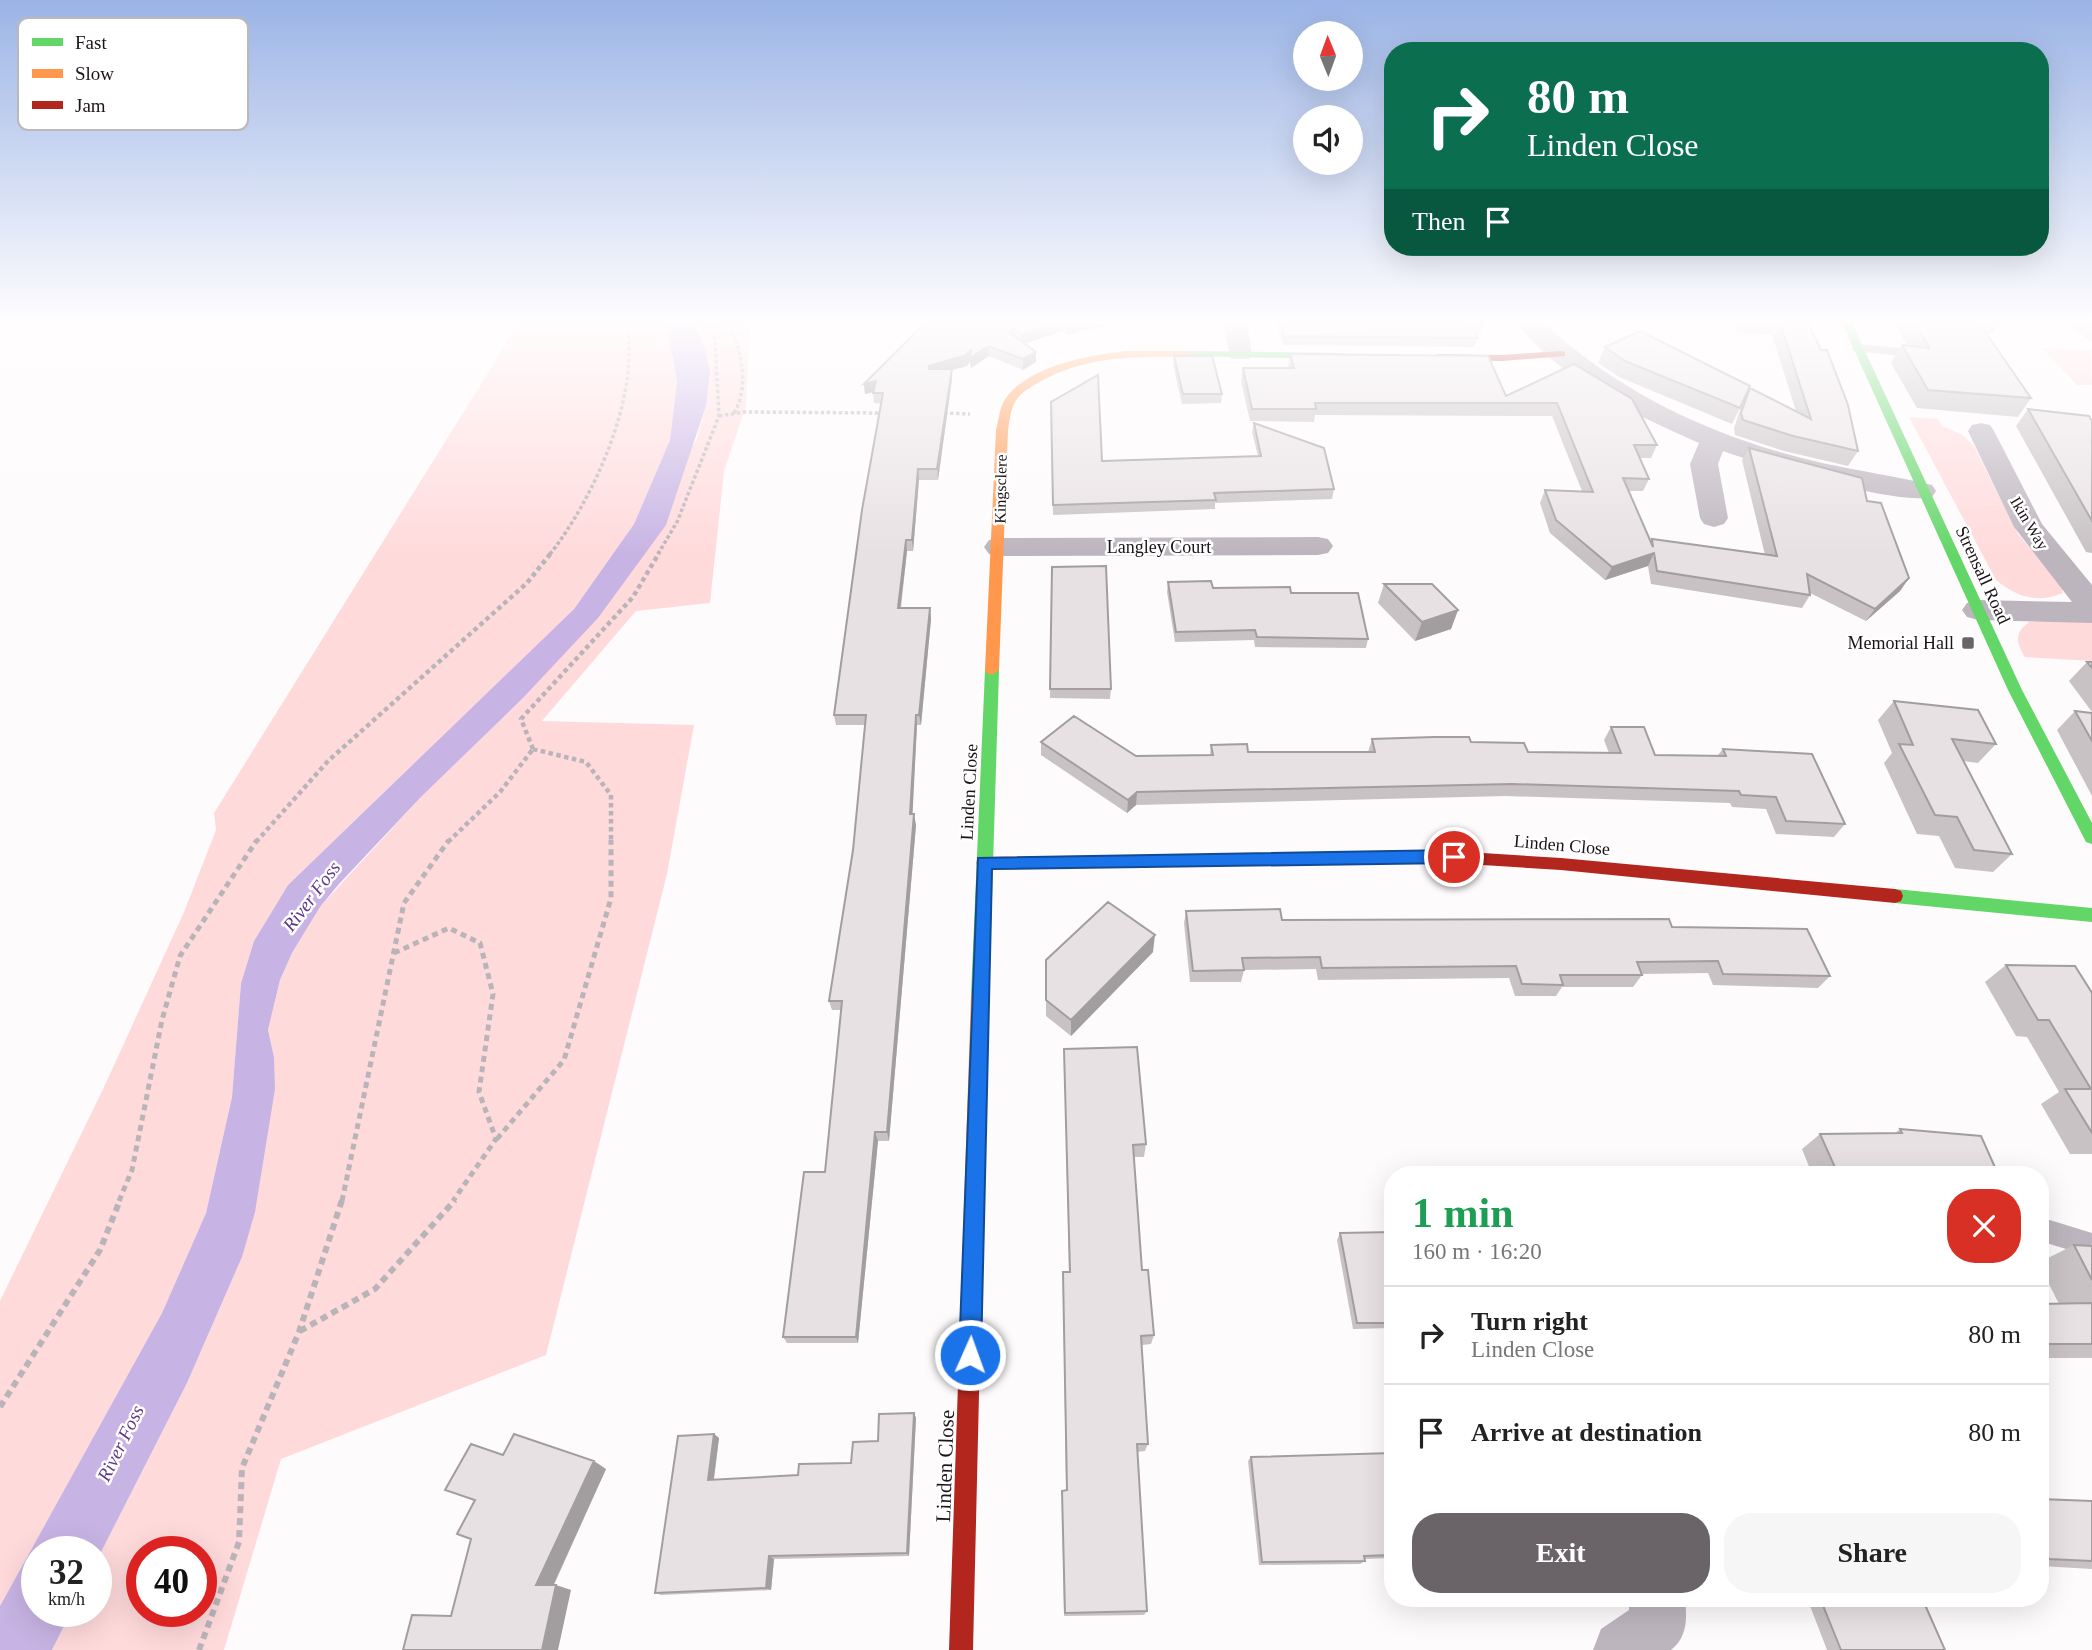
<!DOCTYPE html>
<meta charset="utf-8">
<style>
:root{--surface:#fff;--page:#f6f6f6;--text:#222;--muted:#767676;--line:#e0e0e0;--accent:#6a6468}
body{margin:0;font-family:Georgia,serif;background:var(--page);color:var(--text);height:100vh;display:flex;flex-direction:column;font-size:26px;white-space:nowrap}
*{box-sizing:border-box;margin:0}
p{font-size:23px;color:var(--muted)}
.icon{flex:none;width:38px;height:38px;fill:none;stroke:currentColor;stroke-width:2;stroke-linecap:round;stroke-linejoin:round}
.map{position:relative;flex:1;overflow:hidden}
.panel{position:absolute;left:1384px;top:1166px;width:665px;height:441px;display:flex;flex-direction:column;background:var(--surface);border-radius:28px;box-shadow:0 7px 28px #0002}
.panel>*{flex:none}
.top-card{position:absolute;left:1384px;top:42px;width:665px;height:214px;border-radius:28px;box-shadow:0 7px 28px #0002;background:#0b6e4f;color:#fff;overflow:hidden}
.needle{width:46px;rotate:359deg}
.fabs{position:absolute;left:1293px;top:21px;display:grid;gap:14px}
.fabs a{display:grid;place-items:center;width:70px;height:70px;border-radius:50%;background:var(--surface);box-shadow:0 7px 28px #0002;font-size:35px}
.speed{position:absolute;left:21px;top:1536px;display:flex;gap:14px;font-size:35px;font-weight:700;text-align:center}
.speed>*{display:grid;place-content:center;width:91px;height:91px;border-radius:50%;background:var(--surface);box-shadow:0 7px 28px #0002;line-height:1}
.speed small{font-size:18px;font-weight:400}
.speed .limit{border:10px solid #d22;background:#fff;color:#111}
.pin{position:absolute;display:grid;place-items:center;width:60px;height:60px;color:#fff;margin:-30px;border:4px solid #fff;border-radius:50%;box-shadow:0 2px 7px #0007}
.me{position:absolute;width:77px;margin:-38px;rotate:2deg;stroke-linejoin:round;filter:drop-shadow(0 0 5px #0008)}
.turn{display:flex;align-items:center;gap:24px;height:147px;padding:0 28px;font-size:32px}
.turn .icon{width:91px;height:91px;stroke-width:2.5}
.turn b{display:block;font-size:49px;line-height:60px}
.then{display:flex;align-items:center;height:66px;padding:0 28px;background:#0003;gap:14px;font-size:26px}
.round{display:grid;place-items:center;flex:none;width:74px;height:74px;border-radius:28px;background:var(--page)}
.headline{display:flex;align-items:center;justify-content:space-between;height:119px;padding:0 28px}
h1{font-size:42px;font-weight:700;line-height:52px;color:#1e9e55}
.action{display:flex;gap:14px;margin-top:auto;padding:14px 28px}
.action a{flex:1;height:80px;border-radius:28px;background:var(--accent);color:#fff;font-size:28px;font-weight:700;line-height:80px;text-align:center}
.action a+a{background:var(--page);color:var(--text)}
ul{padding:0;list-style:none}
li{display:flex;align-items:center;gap:21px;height:98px;padding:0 28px;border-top:2px solid var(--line)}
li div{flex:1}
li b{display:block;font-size:26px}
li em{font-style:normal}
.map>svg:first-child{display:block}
.green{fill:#ffdadb;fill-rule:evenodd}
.water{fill:#c8b4e4}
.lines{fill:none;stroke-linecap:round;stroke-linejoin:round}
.path-far3{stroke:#b9b4b9;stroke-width:3.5;stroke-dasharray:3.5 2.5;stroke-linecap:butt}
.path-far2{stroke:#b9b4b9;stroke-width:4.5;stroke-dasharray:4.5 3.5;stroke-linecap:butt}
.path-far1{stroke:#b9b4b9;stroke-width:5;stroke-dasharray:6 4.5;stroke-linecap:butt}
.path{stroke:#b9b4b9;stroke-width:6;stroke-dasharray:7 5;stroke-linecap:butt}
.lane{fill:#bdb5be;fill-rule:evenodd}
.street{fill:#bdb5be;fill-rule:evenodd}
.fast{fill:#63d668;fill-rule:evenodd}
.slow{fill:#ff974d;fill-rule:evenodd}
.jam{fill:#b3261e;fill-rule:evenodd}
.wall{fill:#c8c2c4}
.shaded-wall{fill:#a29ea0}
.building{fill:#e8e1e4;stroke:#a29ea0;stroke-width:2}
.route{fill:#1a73e8;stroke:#114b97;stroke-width:2}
.poi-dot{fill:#6a6468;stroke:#fff;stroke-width:2.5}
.labels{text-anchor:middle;stroke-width:5;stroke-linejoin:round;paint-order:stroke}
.far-street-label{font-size:16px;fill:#1b1318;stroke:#fff}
.street-label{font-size:18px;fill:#1b1318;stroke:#fff}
.poi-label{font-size:18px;fill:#1b1318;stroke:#fff;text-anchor:end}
.water-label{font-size:19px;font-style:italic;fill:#5d3889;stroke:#fff}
.near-street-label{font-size:21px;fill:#1b1318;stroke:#fff}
.key{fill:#fff;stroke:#bbb8ba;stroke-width:2}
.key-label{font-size:19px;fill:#1b1318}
</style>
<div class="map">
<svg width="2092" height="1650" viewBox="0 0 2092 1650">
<rect width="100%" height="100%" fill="#fefbfd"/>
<path class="green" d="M519,323h148l10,59 -7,58 -36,84 -60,85 -286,276 -34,56 -13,42 -9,114 -26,116 -44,100 -162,293v-305l105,-216 79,-173 32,-82 -2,-17z
M695,323h55l-4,83 -22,65 -14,132 -74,8 -94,110 152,4 -27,149 -121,481 -265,104 -57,191h-172l19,-38h25v-50l91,-179 55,-126 32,-200 -6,-27 12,-50 12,-27 28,-46 100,-109 102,-99 174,-258 10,-35 -2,-64zM142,1552h59v60h-59z
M2042,348l49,2 1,35h-15z
M1909,417l29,2 4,7 19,8 13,12 44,88 42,49 3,10c-26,11 -46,4 -67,-13z
M2092,621v40l-67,-4c-9,-14 -11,-24 4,-35z"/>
<path class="water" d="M667,323h28l8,19 7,29 -4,35 -40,119 -68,93 -76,81 -102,99 -81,86 -19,23 -28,46 -12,27 -12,50 6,27 1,32 -20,123 -13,45 -55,126 -91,179v-10h-59v60h34l-19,38h-52v-44l162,-293 44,-100 26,-116 9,-114 13,-42 34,-56 286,-276 60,-85 36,-84 7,-58z"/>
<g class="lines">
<path class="path-far3" d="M729,323c12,25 21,65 5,90
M709,327l10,-4
M944,413l26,1
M719,416l26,-4 141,1
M550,554c43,-54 92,-161 76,-231
M658,554l19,-32 42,-106 -4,-76 -8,-17"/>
<path class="path-far2" d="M533,749l-12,-30 112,-122 26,-44
M533,749l53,13 25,33v47
M256,842l72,-81 199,-178 24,-30
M448,842l52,-50 33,-43"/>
<path class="path-far1" d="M394,953l55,-25 31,15 13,51 -14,98 17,47 -43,62
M497,1139l67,-79 47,-162v-58
M119,1201l13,-31 30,-150 18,-64 77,-116
M342,1201l62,-298 45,-63"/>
<path class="path" d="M300,1331l75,-42 80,-89
M0,1407l100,-157 20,-50
M199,1650l40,-108 3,-74 57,-136 43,-132"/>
<path class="lane" d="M1858,344l46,4 6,4 -6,4 -51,-5v-6z
M2040,1217l52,16v24l-52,-16z"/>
<path class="street" d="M1223,323h24l5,31 -3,5h-18z
M1518,323h26c79,73 174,116 278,140 36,8 74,13 110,22l4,6 -4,6c-35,9 -170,-32 -209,-46l-5,13 10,54 -4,6 -10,3 -10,-3 -4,-6 -10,-54 9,-21c-58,-25 -143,-65 -181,-120z
M1981,423l9,2 4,6 48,93 50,61v38l-114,-3 -11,-3 -5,-7 5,-7 11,-3 94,2 -58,-75 -46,-96 4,-6z
M1318,537l10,2 5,7 -5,7 -10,2 -319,1 -10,-2 -5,-7 5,-7 10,-2z
M1629,1598h56c2,19 3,39 -14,52h-78l8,-21 28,-19z"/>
<path class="fast" d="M1842,323h10l170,367 70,133v21l-6,-2 -78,-152z
M1187,351l155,2 5,3 -5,3 -159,-3v-4z
M992,665l7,5 -10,325 -3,5 -6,3 -6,-3 -3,-5 14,-325z
M1895,889l197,19v14l-197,-19 -6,-2 -2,-5 2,-5z"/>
<path class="slow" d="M1128,351h59l5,3 -5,3c-50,-1 -99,-1 -144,23 -9,5 -20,11 -26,19 -7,9 -7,21 -9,31l-9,240 -7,5 -5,-2 -2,-3 11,-240c3,-11 3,-22 10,-32 22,-32 86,-44 122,-47z
M1451,851l6,1 2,5 -2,5 -6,1 -467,6 -6,-1 -2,-5 2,-5 6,-1z
M980,987l6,3 3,5 -7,271 -3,7 -7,3 -7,-3 -3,-7 9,-271 3,-5z"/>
<path class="jam" d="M1561,351l4,1v4l-63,5 -65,-1 -5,-3 5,-3 65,1z
M1451,851l110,7 334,31 6,2 2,5 -2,5 -6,2 -334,-33 -110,-7 -6,-1 -2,-5 2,-5z
M972,1256l7,3 3,7 -9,384h-24l13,-384 3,-7z"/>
</g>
<path class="wall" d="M928,323h185l-46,12 -5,-4 -37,13 11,8v10l-13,8 -34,-14 -18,12 -1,-6 -3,4 -15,4v9l-14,101h-19l-6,71h-6l-6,57h29l1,11 -10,106h-4l-5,89 4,11 -27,316h-11l-20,202h-71l-4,-6 42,-165 16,-162h-9l-3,-9 24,-151 12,-125h-29l-2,-10 47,-311 -7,-1 -1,-11 -8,2 -1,-10z
M1276,323h206l1,2 -3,10 -5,-1 2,4 -3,9 -191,-2z
M1732,323h76l50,128 -10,15 -64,-15 -49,-16 -1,-7 8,-24 -10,20 -113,-47 -21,-14 7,-16 145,41 46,23 -24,-76 -37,-3z
M1895,323h104l-6,10h-7l45,65 -13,19 -101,-9 -26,-45 11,-18 5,1z
M2065,323h27v19z
M1290,354l216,42 68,-32 83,81 -6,13h-12l10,21 -6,12h-14l22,50 1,-2 113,16 -23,-95 7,-12 118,53 42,77 -9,13 -34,30 -56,-28v2l-8,13 -151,-24 -3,-18 -43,14 -55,-47 -10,-30 5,-13 37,1 -30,-75 -237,-1 -1,7 -64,-1 -9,-40 2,-13h45z
M1174,356l48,38 -1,9 -39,1 -9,-39z
M1051,402l51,59 156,-5 -6,-24 2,-9 80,66 -2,10 -117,4v6l-162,6z
M2028,409l64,12v132l-6,-1 -70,-126z
M1052,567l59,122 -1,10 -60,-1z
M1168,582l45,6 78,5 77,46 -2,9 -111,-1 -1,-7 -79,2 -8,-50z
M1384,584l74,26 -7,19 -36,12 -37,-38z
M2087,662h5v50l-23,-31z
M1894,701l102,43 -18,19 -15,-2 49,93 -19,18 -38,-4 -16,-32 -22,-2 -33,-71 8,-10 -14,-33z
M2075,711l17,2v83l-35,-66z
M1611,727l44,28 62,1 6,-7 122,75 -11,13 -58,-3 -10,-25 -34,-2 -2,-4 -224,-7 -370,9 -9,8 -86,-58v-13l95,14 74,-1 1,-10 37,7h120l4,-13 99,3 57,10 81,1 -5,-13z
M1186,911l96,9 390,7 158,49 -12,12 -105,-3 -5,-12 -67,1 1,1 -9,12h-71l-6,9h-41l-6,-18 -191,2 -2,-11 -72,1 -3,12h-51l-6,-59z
M1153,952l-82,84 -25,-20v-56z
M2006,965l86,28v161h-22l-29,-50 18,-12 -32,-55 -11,-1 -31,-54z
M1064,1049l82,95 -2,13h-10l8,113 12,65 -3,9 -9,1 6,99 -3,7 -8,1 10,159 -3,4 -80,1 -2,-119v-6l4,-1 -3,-207v-11h6z
M1900,1129l98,45h-186l-10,-25 18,-15 75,-1z
M1393,1232v96l-40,1 -16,-89 3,-7z
M2074,1245l18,1v112h-52v-54h19l-19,-38v-4z
M914,1413l2,5 -7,138 -135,3 -3,31 -110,5 -6,-2 59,-159 5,4 -5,42 84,-5 53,-12z
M1393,1453v105l-28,1v2l-5,3 -101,1 -11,-104 3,-4z
M503,1455l103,14 -52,116 17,5 -120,26 20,-77 3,-38 -29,-11z
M2040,1499l52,2v68l-52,-3z
M1807,1598h115l23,52h-118z"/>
<path class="shaded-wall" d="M1055,323h7v8l-41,14v-10z
M1073,323h40l-46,12v-10z
M988,346l1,10 -18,12 -1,-6 -3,4 -15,4v9l-14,101 -9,-114 42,-16z
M1036,352v10l-13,8v-11z
M876,381l1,10 -12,3 -1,-10z
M918,469l1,11 -6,71 -1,-11z
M906,540l1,11 -8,68 -1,-11z
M1654,553l-6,13 -43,14 7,-13z
M1909,578l-9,13 -34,30 9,-12z
M930,608l1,11 -10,106 -2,-10z
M1458,610l-7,19 -36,12 7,-19z
M916,715l1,10 -5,100 -2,-11z
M1137,792l-1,13 -9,8 1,-13z
M914,814l2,11 -27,316 -2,-9z
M1155,935l-2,17 -82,84v-16z
M875,1132l3,9 -20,202 -2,-6z
M914,1413l2,5 -7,138 -2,-3z
M714,1434l5,4 -6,46 -5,-4z
M594,1461l12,8 -55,121 -15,-5z
M769,1556l5,3 -3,31 -5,-2z
M556,1585l15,5 -13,60h-16z"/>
<path class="building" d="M928,323h127l-34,12 -7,-6 -5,3 27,20 -13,7 -35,-13 -18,12 1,-8 -5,5 -37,11v3h23l-15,100h-19l-6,71h-6l-8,68h32l-11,107h-3l-6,99h4l-27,318h-12l-19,205h-73l21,-165h21l17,-171h-13l24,-151 13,-135h-32l28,-205 21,-117h-10l3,-12 -12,3 59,-59z
M1281,323h201l1,2h-12l6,13 -193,-2z
M1780,323h28l13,27h6l21,55 10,46 -65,-15 -50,-16 -2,-7 9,-25 61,31z
M1916,323h63l52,75 -103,-8 -26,-45 27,3z
M1640,331l110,55 -10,22 -115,-47 -20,-14z
M1290,354l198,2 18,40 68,-32 58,35 25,46h-23l15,34 -26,-1 30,69 -1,-8 125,17 -28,-108 113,30 5,23 14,2 28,75 -34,31 -68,-35 3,21 -153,-24 -3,-18 -42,14 -56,-47 -11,-30 48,2 -36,-89h-242l1,6h-64l-9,-41h51z
M1174,356h38l10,38h-39z
M1098,375l4,86 159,-5 -7,-33 70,25 10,41 -120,4 2,7 -163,5 -2,-103z
M2028,409l61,7 3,5v100z
M1106,566l5,123h-61l2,-122z
M1211,581l2,7 77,-1 1,6h67l10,46 -111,-2 -2,-7 -79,2 -8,-50z
M1384,584h48l26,26 -36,12z
M2087,662h5v6z
M1894,701l84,9 18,34 -44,-5 60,115 -38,-4 -17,-33 -22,-2 -36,-71 14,1z
M2075,711l17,2v28z
M1074,716l62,40 77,-1 -2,-10 36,-1 1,8h127l-3,-13 62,-2h35l2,5 53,1 4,9 93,1 -10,-26h33l11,28 71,1 -3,-7 89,5 33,70 -59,-3 -10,-24 -35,-2 -2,-4 -227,-7 -375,8 -9,8 -87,-58z
M1108,902l47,33 -84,85 -25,-20v-40z
M1280,909l2,11 387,-1 3,8 135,2 23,47 -107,-2 -5,-13 -81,1 5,13h-82l3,10 -41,-1 -6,-18 -194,2 -2,-11 -78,1 2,12 -51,1 -7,-60z
M2006,965l69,1 17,27v140l-27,-44h26l-42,-69h-11z
M1137,1047l9,97 -13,1 9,125h6l6,65 -13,1 7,108h-11l10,167 -82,2 -3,-122 5,-1 -4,-218h7l-6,-223z
M1900,1129l81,7 17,38h-19l-75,-5 3,5h-69l-18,-40 82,-1z
M1393,1232v91h-36l-17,-90z
M2074,1245l18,1v34z
M2092,1303v41h-52v-40z
M914,1413l-7,140 -138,3 -3,32 -111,5 23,-157 36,-2 -6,46 90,-5 1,-11 52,-1 2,-21 25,-1 1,-27z
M514,1434l80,27 -58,124h20l-14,65h-139l9,-35 39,1 20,-77 -14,-5 18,-34 -30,-10 26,-46 32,11z
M1393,1453v102l-29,1 1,5 -103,1 -11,-105z
M2040,1499l52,2v60l-43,-2 -9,-21z
M1820,1598h102l23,52h-104z"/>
<linearGradient id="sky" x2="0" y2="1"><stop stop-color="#9bb4e6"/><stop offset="0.58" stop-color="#fffdfe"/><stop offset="1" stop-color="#fffdfe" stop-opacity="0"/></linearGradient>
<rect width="2092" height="554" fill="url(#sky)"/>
<path class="route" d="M1454,850l8,7 -8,6 -462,6 -11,486 -4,8 -7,3 -8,-3 -3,-8 19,-497z"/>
<rect class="poi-dot" x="1961" y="636" width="14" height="14" rx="3.5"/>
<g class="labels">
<g class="far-street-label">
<text transform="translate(1000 489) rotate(-89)" y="6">Kingsclere</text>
<text transform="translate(2030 523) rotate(59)" y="6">Ikin Way</text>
</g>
<g class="street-label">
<text x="1159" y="553">Langley Court</text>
<text transform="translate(1983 575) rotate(65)" y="6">Strensall Road</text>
<text transform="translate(969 792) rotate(-87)" y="6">Linden Close</text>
<text transform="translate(1562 845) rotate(5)" y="6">Linden Close</text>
</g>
<g class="poi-label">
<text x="1954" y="649">Memorial Hall</text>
</g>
<g class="water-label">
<text transform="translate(311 896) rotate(-53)" y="7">River Foss</text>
<text transform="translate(120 1443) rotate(-64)" y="7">River Foss</text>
</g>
<g class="near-street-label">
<text transform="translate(945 1466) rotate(-88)" y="7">Linden Close</text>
</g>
</g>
<rect x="18" y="18" width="230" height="112" rx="10" class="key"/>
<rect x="32" y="38" width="31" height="8" fill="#63d668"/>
<rect x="32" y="69" width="31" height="9" fill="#ff974d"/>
<rect x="32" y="101" width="31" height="8" fill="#b3261e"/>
<g class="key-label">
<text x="75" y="49">Fast</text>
<text x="75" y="80">Slow</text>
<text x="75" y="112">Jam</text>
</g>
</svg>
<div class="fabs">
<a><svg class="needle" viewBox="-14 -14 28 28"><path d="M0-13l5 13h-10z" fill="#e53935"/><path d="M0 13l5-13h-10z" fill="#767676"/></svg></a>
<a><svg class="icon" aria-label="sound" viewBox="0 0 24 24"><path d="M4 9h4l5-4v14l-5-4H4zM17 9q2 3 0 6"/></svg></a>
</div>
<div class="speed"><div>32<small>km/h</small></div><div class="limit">40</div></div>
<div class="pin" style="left:1454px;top:857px;background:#d93025"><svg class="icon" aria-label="arrive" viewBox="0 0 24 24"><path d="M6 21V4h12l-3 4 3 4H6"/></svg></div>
<svg class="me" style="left:970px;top:1355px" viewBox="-20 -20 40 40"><circle r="17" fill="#1a73e8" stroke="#fff" stroke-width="3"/><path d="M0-11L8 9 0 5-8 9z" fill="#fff"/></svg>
<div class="top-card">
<div class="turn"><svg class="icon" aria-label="right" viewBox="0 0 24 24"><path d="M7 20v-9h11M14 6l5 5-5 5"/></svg><div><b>80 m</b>Linden Close</div></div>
<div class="then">Then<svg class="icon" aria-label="arrive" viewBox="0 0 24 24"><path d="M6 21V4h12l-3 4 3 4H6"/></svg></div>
</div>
<section class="panel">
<div class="headline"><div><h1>1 min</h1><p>160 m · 16:20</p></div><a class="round" style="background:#d93025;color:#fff"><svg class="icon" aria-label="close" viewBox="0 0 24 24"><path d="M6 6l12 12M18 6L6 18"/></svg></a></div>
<ul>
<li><svg class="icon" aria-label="right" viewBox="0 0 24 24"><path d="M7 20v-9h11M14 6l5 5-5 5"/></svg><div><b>Turn right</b><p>Linden Close</p></div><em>80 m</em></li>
<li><svg class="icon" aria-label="arrive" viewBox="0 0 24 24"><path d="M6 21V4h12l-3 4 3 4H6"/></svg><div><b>Arrive at destination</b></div><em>80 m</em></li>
</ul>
<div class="action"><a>Exit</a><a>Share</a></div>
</section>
</div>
